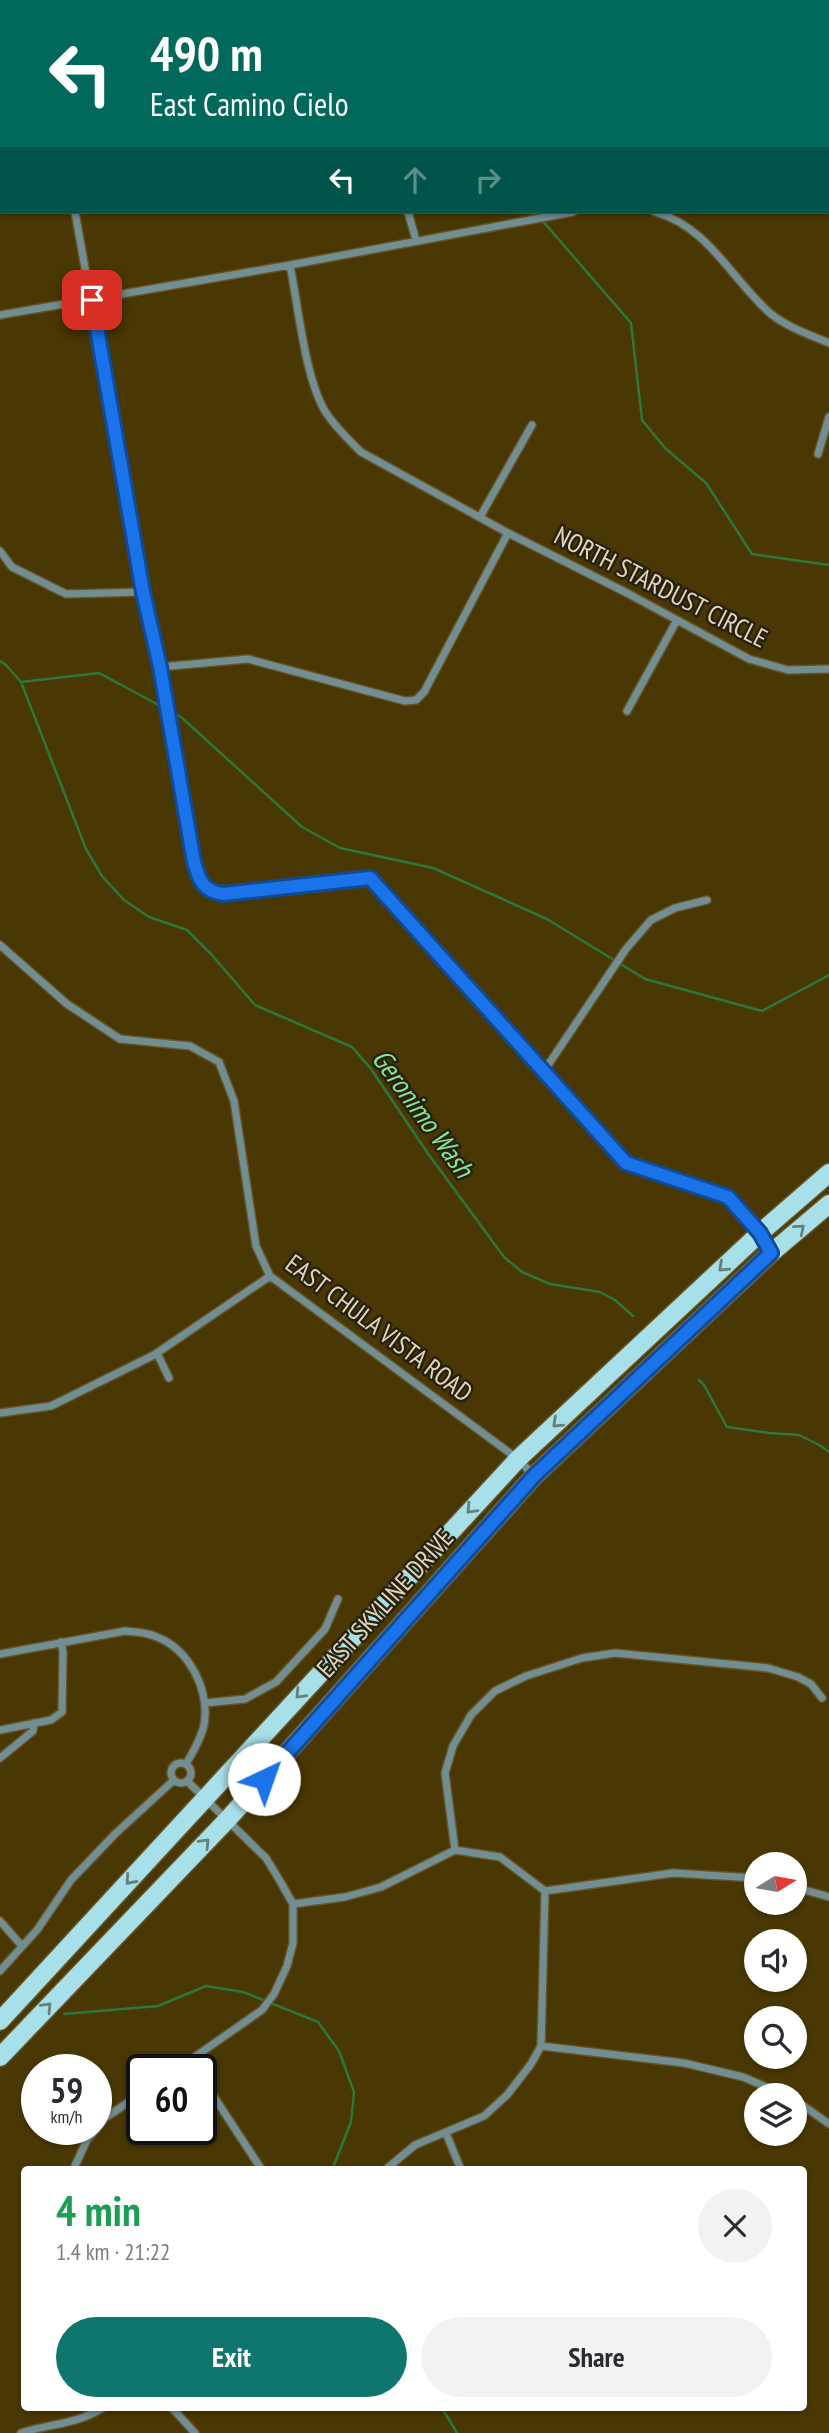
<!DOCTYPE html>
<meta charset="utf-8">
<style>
:root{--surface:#fff;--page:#f2f2f3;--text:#2b2b33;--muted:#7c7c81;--accent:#0f766e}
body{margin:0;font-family:"PT Sans Narrow",sans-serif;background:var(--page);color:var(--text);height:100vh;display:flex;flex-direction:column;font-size:26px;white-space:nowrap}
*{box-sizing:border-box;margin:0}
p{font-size:23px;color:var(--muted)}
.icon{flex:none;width:38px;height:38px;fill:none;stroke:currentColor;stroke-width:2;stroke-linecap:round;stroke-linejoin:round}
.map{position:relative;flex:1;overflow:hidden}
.details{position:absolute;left:21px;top:2166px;width:786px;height:245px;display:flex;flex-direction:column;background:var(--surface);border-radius:7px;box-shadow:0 2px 5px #0004}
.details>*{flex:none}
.guide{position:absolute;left:0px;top:0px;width:830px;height:214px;box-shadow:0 2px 5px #0004;background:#00695c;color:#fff;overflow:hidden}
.needle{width:46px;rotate:79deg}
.buttons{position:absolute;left:744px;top:1852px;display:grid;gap:14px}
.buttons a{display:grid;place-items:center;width:63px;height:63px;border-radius:50%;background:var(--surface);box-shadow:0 2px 5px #0004;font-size:35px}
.speed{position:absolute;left:21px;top:2054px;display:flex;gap:14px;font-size:35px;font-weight:700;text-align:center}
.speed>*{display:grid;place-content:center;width:91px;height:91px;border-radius:50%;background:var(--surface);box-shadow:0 2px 5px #0004;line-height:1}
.speed small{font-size:18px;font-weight:400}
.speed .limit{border:4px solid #111;border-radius:10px;background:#fff;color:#111}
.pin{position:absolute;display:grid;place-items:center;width:60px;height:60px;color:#fff;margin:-30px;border-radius:14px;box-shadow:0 4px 10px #0006}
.me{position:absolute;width:77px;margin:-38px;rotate:42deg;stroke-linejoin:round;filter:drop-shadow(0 0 5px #0008)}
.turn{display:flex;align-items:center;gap:24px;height:147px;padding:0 35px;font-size:32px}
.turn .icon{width:91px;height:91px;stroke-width:2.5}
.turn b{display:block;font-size:49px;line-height:60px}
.lanes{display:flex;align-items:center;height:66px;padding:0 35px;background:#0003;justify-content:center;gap:35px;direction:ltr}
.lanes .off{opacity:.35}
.round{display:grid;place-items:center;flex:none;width:74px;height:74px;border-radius:37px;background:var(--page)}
.head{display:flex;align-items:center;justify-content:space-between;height:119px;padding:0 35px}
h1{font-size:42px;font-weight:800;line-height:52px;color:#1e9e55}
.cta{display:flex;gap:14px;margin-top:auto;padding:14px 35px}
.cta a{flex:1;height:80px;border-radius:42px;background:var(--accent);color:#fff;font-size:28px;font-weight:800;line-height:80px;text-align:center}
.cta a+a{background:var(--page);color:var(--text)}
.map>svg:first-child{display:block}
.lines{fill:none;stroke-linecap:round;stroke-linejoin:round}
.stream{stroke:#2d763e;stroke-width:2.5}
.minor-casing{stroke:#645425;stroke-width:10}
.primary-casing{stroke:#645425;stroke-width:21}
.minor{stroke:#738e92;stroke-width:7}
.primary{stroke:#a8e0ea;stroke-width:18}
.oneway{stroke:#68807c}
.route-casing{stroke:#114b97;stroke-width:18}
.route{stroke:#1a73e8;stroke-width:12}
.labels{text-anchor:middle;stroke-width:5;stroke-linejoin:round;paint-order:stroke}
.street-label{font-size:26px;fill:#e0d6be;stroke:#28210d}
.water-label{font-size:28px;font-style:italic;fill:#85e597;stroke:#28210d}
</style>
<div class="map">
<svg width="829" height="2433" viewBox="0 0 829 2433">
<rect width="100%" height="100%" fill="#493803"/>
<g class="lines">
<path class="stream" d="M356,0l10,2
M828,89h1
M0,178l2,1
M535,212l96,111 11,97 23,28 41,35 46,71 77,11
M0,661l6,4 15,17 65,167 16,27 22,24 25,17 38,13 24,24 44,51 97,42 19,22 58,86 75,102 18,15 28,12 50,8 15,8 18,16
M21,682l78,-9 82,44 121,110 38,21 93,20 114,51 98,60 117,32 67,-36
M699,1380l5,5 23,42 42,6 30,2 22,11 8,6
M64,2014l94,-8 48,-20 37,6 75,30 21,29 15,41 -3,30 -19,48
M442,2408l15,25"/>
<g class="minor-casing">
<path id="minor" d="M34,0l1,2
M754,2l1,-2
M75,212l68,380 17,75 34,195c5,18 10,29 29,32l147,-16 256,284 102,35 32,36 11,19
M408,212l8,28
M655,212c54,15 76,67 116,102 16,13 39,21 58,29
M290,265c8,40 15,113 35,146 10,16 23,28 36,41l147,81 119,60 122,66 39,11 41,-1
M0,315l290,-50 283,-53
M818,454l11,-37
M480,517l52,-92
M0,551l12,16 54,27 77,-2
M160,667l88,-8 157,42 11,-1 8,-8 84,-159
M627,711l50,-91
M0,945l67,59 53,35 70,7 29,16 15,39 22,145 14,30 248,183 15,16
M544,1071l82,-122 25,-29 24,-12 32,-8
M157,1353l12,25
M0,1413l51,-7 103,-51 116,-79
M0,1654l125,-23c11,1 22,1 32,6 33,13 53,54 47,88 -3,14 -11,27 -18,39
M205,1703l40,-4 31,-17 49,-53 13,-30
M0,1730l51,-10 11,-8 1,-60 -2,-10
M0,1758l33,-27 1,-8
M171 1773a10 10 0 1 1 20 0a10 10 0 1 1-20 0Z
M455,1850l-10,-77 8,-27 18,-31 24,-24 31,-15 56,-18 33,-5 153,15 30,9 13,7 11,14
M794,1887l35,10
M545,1891l128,-18 83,5
M293,1904l52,-7 36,-10 74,-37 45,7 45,34
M0,1921l22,25
M0,1971l37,-41 34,-50 44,-46 59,-54
M541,2046l143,17 59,14 42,18
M176,2070l86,-60 12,-16 13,-28 6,-23v-39l-13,-23 -14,-23 -79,-77
M201,2077l61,93
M794,2099l35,25
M96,2129l9,-11 37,-25
M446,2133l15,37
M73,2170l14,-30 9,-10
M385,2170l30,-25 69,-29 23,-21 24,-31 10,-18 4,-155
M172,2408l23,25
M21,2433c27,-9 57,-9 81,-25"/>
</g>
<g class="primary-casing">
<path id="primary" d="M0,2021l518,-562 242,-226 69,-60
M0,2057l228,-238 306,-343 237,-223 58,-49"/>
</g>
<use href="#minor" class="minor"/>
<use href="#primary" class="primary"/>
</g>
<defs><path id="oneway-chevron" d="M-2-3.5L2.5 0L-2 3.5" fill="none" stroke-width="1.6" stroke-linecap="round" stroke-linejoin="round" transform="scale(1.75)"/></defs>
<g class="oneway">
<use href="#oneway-chevron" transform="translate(800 1229) rotate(-40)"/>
<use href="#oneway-chevron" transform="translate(723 1267) rotate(137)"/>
<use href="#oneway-chevron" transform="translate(557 1423) rotate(137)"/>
<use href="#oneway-chevron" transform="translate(471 1509) rotate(133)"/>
<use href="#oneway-chevron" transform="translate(300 1694) rotate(133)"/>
<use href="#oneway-chevron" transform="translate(205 1843) rotate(-46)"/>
<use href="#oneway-chevron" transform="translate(130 1880) rotate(132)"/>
<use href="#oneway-chevron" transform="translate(47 2007) rotate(-46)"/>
</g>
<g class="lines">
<g class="route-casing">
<path id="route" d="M92,300l51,292 17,75 34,195c5,18 9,29 29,32l147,-16 256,285 102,34 32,36 11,20 -237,223 -270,303"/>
</g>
<use href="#route" class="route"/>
</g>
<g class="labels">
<g class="street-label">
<text transform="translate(661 587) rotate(27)" y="9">NORTH STARDUST CIRCLE</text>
<text transform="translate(379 1328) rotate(37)" y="9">EAST CHULA VISTA ROAD</text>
<text transform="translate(385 1603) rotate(-48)" y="9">EAST SKYLINE DRIVE</text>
</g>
<g class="water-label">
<text transform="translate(423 1113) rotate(54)" y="10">Geronimo Wash</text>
</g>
</g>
</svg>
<div class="buttons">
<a><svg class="needle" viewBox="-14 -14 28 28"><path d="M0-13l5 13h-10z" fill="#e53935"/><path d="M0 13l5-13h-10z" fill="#7c7c81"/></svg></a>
<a><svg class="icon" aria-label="sound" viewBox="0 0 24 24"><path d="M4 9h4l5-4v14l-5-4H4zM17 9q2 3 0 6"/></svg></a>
<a><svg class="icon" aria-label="search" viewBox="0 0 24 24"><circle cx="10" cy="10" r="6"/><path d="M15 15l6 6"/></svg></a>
<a><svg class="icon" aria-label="layers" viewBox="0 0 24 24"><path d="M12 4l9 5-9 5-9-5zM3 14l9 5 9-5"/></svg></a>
</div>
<div class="speed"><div>59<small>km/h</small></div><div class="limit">60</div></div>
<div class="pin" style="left:92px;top:300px;background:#d93025"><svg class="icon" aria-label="arrive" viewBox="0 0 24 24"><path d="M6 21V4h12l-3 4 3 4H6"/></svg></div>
<svg class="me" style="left:264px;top:1779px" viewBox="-20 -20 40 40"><circle r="19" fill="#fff"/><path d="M0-13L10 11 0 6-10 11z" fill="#1a73e8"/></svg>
<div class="guide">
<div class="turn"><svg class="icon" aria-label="left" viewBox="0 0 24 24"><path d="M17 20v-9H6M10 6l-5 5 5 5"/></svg><div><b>490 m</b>East Camino Cielo</div></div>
<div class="lanes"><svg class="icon" aria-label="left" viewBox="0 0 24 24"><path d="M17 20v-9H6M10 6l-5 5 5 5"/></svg><svg class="icon off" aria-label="ahead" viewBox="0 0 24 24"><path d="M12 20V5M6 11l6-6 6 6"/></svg><svg class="icon off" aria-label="right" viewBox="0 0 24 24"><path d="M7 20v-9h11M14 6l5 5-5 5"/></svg></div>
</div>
<section class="details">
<div class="head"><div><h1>4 min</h1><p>1.4 km · 21:22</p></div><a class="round"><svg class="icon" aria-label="close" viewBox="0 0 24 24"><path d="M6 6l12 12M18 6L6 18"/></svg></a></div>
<div class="cta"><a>Exit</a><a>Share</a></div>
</section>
</div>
